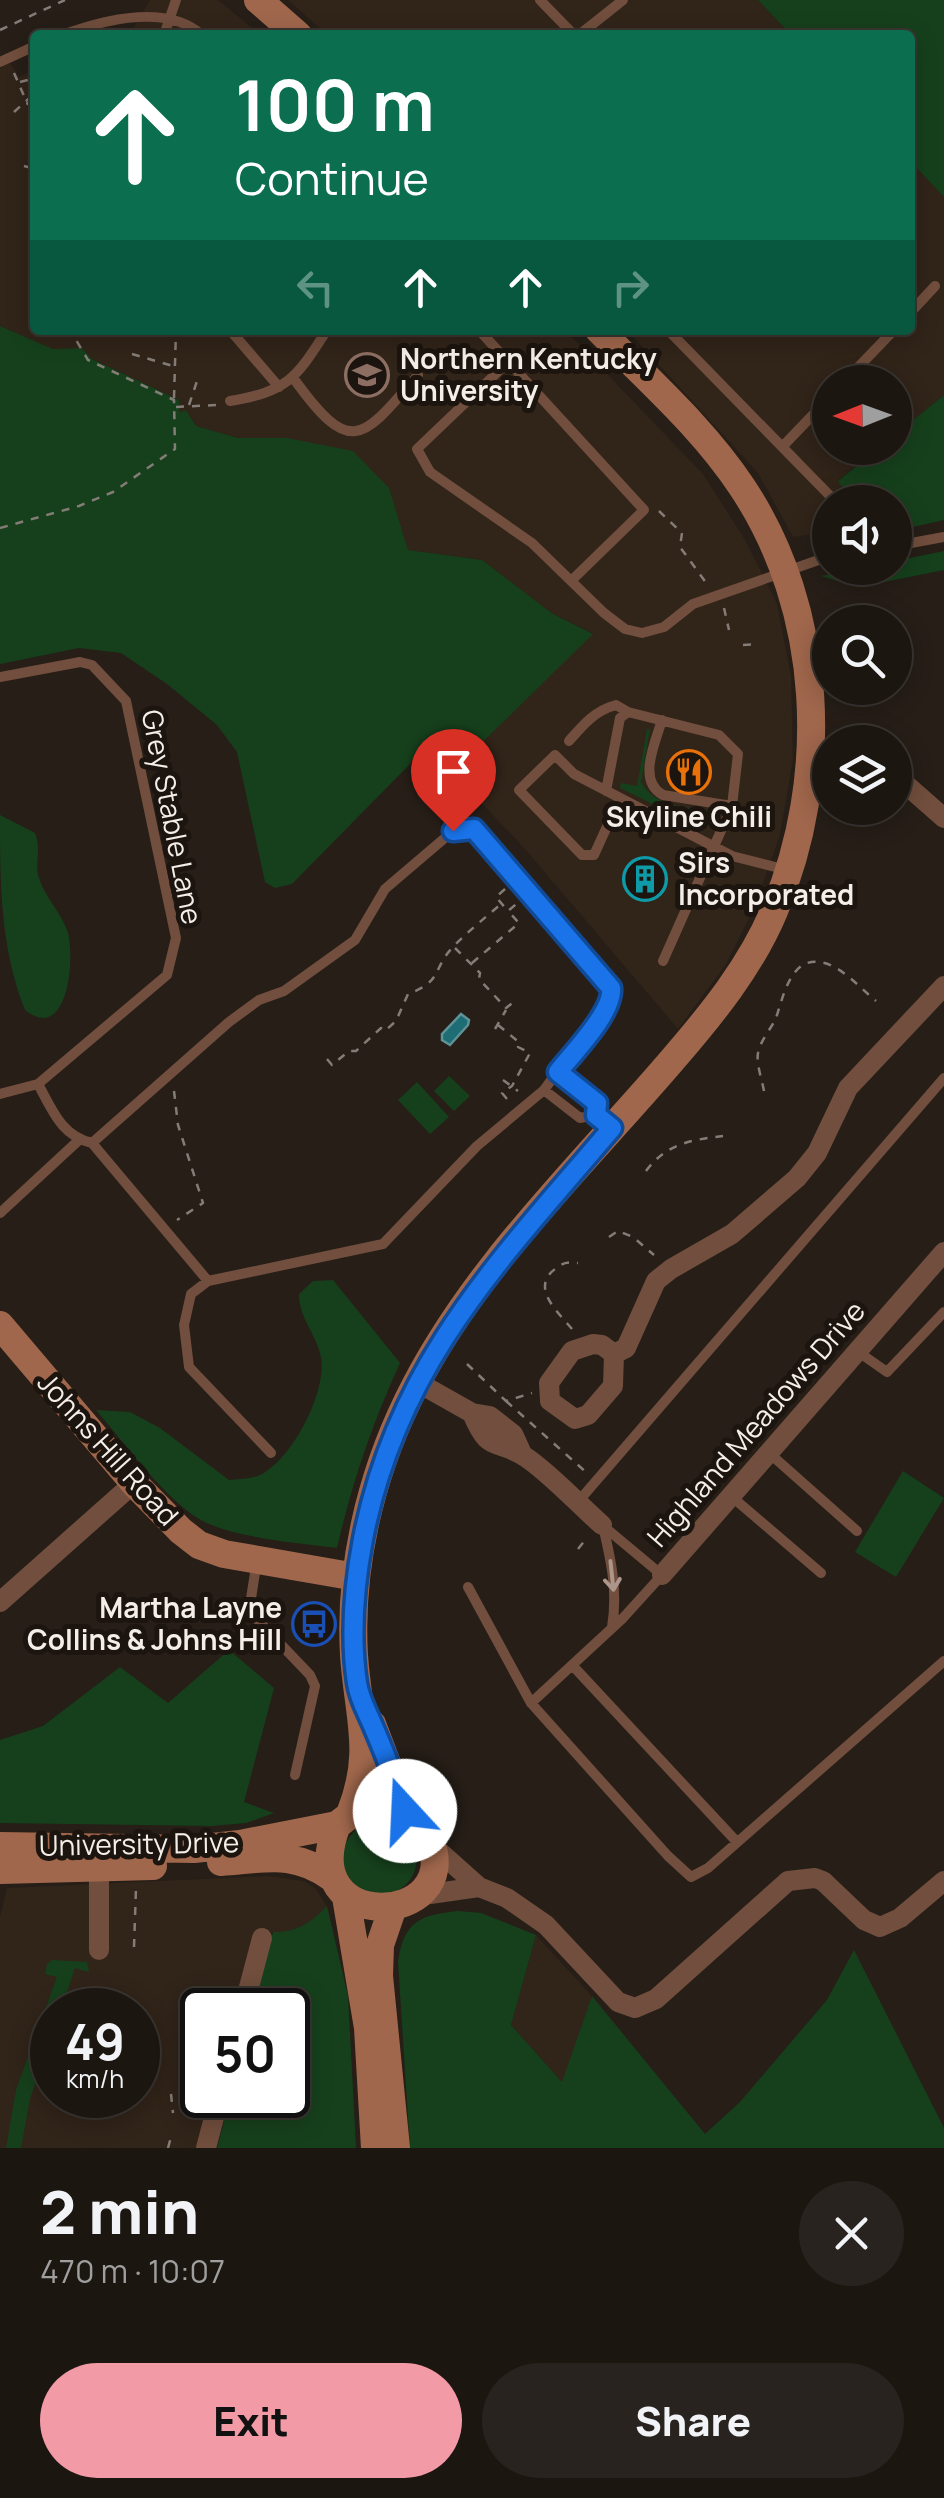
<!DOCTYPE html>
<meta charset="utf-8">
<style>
:root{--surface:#1c1611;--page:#29231f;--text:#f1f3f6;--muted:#a09f9f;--line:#3a3531;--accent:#f39aa7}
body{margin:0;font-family:Manrope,sans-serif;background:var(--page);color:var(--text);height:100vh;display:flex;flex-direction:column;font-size:38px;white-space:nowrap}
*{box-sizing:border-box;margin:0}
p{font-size:32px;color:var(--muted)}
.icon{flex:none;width:55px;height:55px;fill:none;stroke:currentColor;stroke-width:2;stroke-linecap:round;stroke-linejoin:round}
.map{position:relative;height:2148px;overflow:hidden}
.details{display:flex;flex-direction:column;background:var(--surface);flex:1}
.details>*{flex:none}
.guide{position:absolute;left:30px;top:30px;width:885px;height:305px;border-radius:10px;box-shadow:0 5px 25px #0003,0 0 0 2px var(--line);background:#0b6e4f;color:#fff;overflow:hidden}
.needle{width:65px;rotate:269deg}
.tools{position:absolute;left:812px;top:365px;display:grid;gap:20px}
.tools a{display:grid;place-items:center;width:100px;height:100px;border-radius:50%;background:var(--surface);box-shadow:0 5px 25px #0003,0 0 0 2px var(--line);font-size:50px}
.speed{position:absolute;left:30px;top:1988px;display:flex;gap:20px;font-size:50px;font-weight:700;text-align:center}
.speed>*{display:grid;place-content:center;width:130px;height:130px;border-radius:50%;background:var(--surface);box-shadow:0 5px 25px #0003,0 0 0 2px var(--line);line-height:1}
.speed small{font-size:25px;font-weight:400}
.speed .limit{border:5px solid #111;border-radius:15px;background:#fff;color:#111}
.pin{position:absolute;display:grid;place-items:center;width:85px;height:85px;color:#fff;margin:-102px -42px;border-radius:50% 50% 50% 0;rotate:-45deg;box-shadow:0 0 10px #0007}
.pin .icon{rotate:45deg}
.me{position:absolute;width:110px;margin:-55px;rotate:340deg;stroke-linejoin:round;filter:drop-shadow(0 0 8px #0008)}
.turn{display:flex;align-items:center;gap:35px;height:210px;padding:0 40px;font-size:45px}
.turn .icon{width:130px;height:130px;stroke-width:2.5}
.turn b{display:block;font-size:70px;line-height:85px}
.lanes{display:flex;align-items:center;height:95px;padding:0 40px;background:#0003;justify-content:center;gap:50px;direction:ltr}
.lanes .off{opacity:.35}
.round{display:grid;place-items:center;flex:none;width:105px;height:105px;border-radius:52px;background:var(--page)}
.overview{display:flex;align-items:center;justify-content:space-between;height:170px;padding:0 40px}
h1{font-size:60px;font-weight:800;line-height:75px}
.button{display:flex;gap:20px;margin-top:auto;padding:20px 40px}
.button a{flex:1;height:115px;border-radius:60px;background:var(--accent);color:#111;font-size:40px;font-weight:800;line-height:115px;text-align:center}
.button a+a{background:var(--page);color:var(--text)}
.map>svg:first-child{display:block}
.built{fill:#312419;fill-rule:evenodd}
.green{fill:#16401c}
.water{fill:#1e6c74;stroke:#5e9397;stroke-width:2.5}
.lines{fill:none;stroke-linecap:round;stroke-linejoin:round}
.path{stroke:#847d77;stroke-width:2.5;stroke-dasharray:8 8;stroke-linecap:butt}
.lane{stroke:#714e3d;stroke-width:10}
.street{stroke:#714e3d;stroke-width:20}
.secondary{stroke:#a0674c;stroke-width:28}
.oneway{stroke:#ac968a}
.route-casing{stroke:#114b97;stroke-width:25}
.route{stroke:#1a73e8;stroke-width:18}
.labels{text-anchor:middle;stroke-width:10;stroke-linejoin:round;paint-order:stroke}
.poi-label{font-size:28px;font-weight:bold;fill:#f4eee9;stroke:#1c140e;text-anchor:start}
.street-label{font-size:28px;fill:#f4eee9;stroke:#1c140e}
</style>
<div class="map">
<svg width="944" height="2148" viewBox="0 0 944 2148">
<rect width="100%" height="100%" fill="#261e17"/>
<path class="built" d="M150,0h68l43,35h-132z
M288,0h470l33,35h-464z
M10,63l9,14 16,-8v261h530l138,144 41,64 33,66 14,72 2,84 -13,75 -25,71 -30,60 -47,63 -153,-180 -73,-77 140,-139 -39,-19 -71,-54 -75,-10 -18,-62 -102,-50h-49l-42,-12 -10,-16 -6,4 -1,-14 -87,-41 -10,-11 -29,1 -53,-23v-258z
M910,161l34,36v198l-49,40v-53h-65v66h49l-41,32 15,22h-23v30l-37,5 -35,-64 -131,-143h283z
M268,1876l36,5 12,8 11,17 -15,16 -26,11 -30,-2 -22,79h-32v85h10l-14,53h-198v-231l7,-29zM52,2010h86v85h-86z
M536,1935l56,61 -29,87 -52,-58z"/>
<path class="green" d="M758,0h186v197l-34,-36v-126h-119z
M0,326l53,23 29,-1 10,11 87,41 1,13 6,-3 10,16 42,12h49l66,13 36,37 19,62 74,10 71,54 40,20 -141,138 -33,-24 -9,16 -118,120 -17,4 -10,-6 -28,-130 -20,-27 -50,-41 -46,-31 -42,-5 -79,16z
M944,395v125l-49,11v-29h-42l-15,-21 41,-33h16v-13z
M944,551v19l-85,17 -38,-11 44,-8h30v-7z
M647,729h3l-9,53c14,26 47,25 73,29l4,8 -5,6 -13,2 -80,-39 1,-5 16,3z
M0,815l35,18c7,17 -1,31 4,45 6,20 23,35 29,55 7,26 0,111 -43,77 -25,-63 -25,-128 -25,-195z
M449,1076l21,20 -16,15 -20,-20z
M417,1082l32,35 -19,17 -32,-34z
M333,1280l67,83c-28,61 -48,120 -63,185 -42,-6 -88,-8 -128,-24 -38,-16 -85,-82 -113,-114l34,2 30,16 69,52c9,-1 23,-1 31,-5 33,-16 70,-88 60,-122 -6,-22 -21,-36 -21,-59l14,-13z
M903,1471l41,27 -48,79 -41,-25z
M229,1650l45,38 -30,114 30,11 -28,10 -34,3 -212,-3v-83l43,-14 77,-59 48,36z
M343 1858a37 37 0 1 1 74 0a37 37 0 1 1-74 0Z
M327,1906l21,90 8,152h-139l14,-53h57v-85h-35l20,-78c23,1 39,-10 54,-26z
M458,1911l23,2 55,22 -25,90 51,57 30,-86 113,138 35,-32 87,-102 27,-50 90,178v20h-534l-12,-186c6,-41 22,-47 60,-51z
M52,1960l35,2 2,10 -14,-4 -14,42h-9v24l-22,65 -9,49h-15l10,-58 41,-113 -12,-3 2,-10z"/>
<path class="water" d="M461,1014l8,6 -1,5 -18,20 -8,-5v-6z"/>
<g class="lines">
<path class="path" d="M0,30l65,-30
M14,73l14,32
M20,82l15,-4
M14,112l21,-19
M24,166l11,3
M31,169l4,12
M132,354l41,12
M174,398l2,-68
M189,405l9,-27
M176,407l42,-2
M659,511l23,22 -2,14 27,37
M0,528l79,-22 34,-14 62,-43 -1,-49 -86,-40 -18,-30
M724,608l5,22
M743,645l15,-1
M505,889l-9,8 12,14 13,-11
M455,948l25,25 -1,6 27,29 9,-7
M472,963l47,-40 -11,-12
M498,1025l22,18 -2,4 12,6 -18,33 -10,7 5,6
M495,1029l11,-19
M327,1059l5,6 17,-14h7l25,-23 4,3 11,-10 12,-27c35,-13 24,-24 44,-46 15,-16 33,-30 50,-45
M503,1080l15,11
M174,1091l4,34 25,78 -26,17
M764,1091c-2,-11 -8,-28 -6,-38 2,-12 13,-24 18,-35 7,-20 14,-60 43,-56 21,2 41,26 57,39
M646,1171c20,-27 44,-31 77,-35
M609,1237l9,-6 15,6 21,18
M572,1329c-14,-17 -42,-41 -17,-60 8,-7 13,-7 23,-6
M467,1364l39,37 26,-8
M506,1401l81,72
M578,1549l8,-10
M134,1947l2,-59
M171,2094l2,19
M168,2148l3,-11"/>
<path class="lane" d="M540,0l34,35
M62,35c41,-15 104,-32 140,0
M164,35l12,-35
M579,35l44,-35
M0,62l35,-16
M910,313l25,-27
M230,330l49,57
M479,330l165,180 -73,71
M668,330l168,172
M507,363l-90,86 13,23 102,71 72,70 21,16 17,4 22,-6 29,-23 137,-48
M294,379c57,79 68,61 124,-4
M844,382l50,-52
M230,401c59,-10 66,-23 97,-71
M783,446l47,-49
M895,546l49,-9
M0,677l80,-15 12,3 34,36 50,237 -9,37 -129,109 -38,10
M662,720c-7,23 -25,61 1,75l69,11
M569,741c14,-16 25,-30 47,-36l12,7
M606,791l14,-73 8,-6 91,23 19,19 -6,52 -69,155
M620,798l-26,57h-12l-63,-65 36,-35 19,19 158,82 55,14
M558,1072l39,31 -1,12
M38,1084c14,25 23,52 54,59l137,-121 30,-22 25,-9 71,-51 30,-51 68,-58 21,-2 133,151 5,17 -68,93 -67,56 -94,98 -175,37 -17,13 -7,31 5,42 82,86
M544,1090l36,28 16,-3
M92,1143l116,138
M0,1213l79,-73
M857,1351l30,21 57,-60
M768,1452l89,79
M731,1496l90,77
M577,1503l367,-425
M603,1526c8,34 15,66 9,101
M257,1560l-8,51 61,64 5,11 -20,89
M468,1587l63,116 137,153 23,21 17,-9 236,-207
M573,1666l163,175
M531,1703l92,-85 39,-43 -60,-50"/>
<path class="street" d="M895,775l49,43
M593,1344l9,1 12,9 -1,32 -25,29 -13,4 -25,-18 -1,-18 23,-32z
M614,1354l12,-6 30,-67 15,-12 61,-35 65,-56 20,-25 31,-65 96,-102
M417,1382l55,31 18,3 23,18 10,22
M472,1413c17,41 22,25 52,43 25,16 55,49 78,69
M662,1575l282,-323
M0,1602l134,-119
M433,1846l46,41 28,11 39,27 72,77 17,6 21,-9 132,-118 27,-3 8,3 41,39 16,7 20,-9 44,-37
M99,1869v81
M423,1895l56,-8
M243,2010l19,-72
M206,2148l14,-53"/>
<path class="secondary" d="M258,0l40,35
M0,1325l134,158 47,48 18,14 25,9 132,23
M372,1724l33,87
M383,1805c21,4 39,14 47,35 35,87 -137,96 -93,-15l21,-16z
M350,1814c25,-62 8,-97 4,-159 -5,-87 16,-177 54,-255 63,-130 173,-233 266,-342 38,-44 77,-92 100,-147 57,-134 50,-301 -32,-424 -39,-59 -94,-107 -143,-157
M0,1846l194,3 46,-5 97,-19
M221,1862c45,-3 72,-12 110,15
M0,1870l153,-4
M346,1897l22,131 7,120
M393,1907l-13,38 -1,31 17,172"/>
</g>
<defs><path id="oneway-shaft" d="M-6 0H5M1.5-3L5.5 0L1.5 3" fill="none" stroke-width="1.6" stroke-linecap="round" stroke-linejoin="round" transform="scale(2.5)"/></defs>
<use class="oneway" href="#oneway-shaft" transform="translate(612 1576) rotate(84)"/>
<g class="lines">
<g class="route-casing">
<path id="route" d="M405,1811c-9,-29 -20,-57 -32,-85 -6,-14 -14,-28 -16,-43 -7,-47 -3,-97 6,-144 34,-176 138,-280 249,-411l-16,-13 1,-12 -39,-31c15,-19 56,-61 53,-84l-137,-159 -21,2"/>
</g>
<use href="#route" class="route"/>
</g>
<defs>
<g id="university-ring" transform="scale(2.25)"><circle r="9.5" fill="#1c140e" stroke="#8d6e63" stroke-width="1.5"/><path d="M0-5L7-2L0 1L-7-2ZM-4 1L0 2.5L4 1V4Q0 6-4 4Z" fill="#8d6e63"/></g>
<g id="restaurant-ring" transform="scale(2.25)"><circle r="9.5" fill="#1c140e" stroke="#e8710a" stroke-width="1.5"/><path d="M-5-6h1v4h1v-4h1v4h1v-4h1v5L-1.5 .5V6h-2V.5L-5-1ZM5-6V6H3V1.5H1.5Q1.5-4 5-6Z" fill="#e8710a"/></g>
<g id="building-ring" transform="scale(2.25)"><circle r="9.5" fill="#1c140e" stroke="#0f9aa8" stroke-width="1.5"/><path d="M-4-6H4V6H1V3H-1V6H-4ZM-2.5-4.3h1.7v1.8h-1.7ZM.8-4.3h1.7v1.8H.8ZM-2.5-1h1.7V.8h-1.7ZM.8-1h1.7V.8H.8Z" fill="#0f9aa8"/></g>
<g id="bus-ring" transform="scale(2.25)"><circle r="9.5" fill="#1c140e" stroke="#1a4fb4" stroke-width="1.5"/><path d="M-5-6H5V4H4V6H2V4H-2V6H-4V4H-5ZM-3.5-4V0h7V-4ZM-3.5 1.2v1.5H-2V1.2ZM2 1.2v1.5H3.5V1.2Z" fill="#1a4fb4"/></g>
</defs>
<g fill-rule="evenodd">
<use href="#university-ring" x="367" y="375"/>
<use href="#restaurant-ring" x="689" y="772"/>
<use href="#building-ring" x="645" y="879"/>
<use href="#bus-ring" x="314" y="1624"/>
</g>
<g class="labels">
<g class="poi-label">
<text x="400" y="369">Northern Kentucky<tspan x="400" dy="32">University</tspan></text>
<text x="689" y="827" text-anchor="middle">Skyline Chili</text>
<text x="678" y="873">Sirs<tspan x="678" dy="32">Incorporated</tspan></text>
<text x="282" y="1618" text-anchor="end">Martha Layne<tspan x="282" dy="32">Collins &amp; Johns Hill</tspan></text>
</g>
<g class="street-label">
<text transform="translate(172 817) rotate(79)" y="10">Grey Stable Lane</text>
<text transform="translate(756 1424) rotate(-49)" y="10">Highland Meadows Drive</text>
<text transform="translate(108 1449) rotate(48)" y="10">Johns Hill Road</text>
<text transform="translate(139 1844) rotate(-1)" y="10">University Drive</text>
</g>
</g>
</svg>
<div class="tools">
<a><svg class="needle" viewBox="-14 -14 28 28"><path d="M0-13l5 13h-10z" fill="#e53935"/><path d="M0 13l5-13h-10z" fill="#a09f9f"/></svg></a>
<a><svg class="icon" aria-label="sound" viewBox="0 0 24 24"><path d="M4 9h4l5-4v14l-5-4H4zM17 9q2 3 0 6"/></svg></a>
<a><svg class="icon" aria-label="search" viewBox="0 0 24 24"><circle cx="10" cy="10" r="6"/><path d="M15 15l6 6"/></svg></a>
<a><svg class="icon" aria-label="layers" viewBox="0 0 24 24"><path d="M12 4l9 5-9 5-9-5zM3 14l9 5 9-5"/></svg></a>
</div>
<div class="speed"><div>49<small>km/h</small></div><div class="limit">50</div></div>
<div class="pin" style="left:453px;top:831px;background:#d93025"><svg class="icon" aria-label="arrive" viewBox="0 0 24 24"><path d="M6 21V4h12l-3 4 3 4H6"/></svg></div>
<svg class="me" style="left:405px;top:1811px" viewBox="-20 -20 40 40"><circle r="19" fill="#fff"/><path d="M0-13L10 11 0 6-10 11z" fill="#1a73e8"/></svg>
<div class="guide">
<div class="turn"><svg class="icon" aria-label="ahead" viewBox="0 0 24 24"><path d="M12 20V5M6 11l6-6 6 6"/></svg><div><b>100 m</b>Continue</div></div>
<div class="lanes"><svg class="icon off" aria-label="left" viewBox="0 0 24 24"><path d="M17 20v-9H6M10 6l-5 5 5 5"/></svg><svg class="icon" aria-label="ahead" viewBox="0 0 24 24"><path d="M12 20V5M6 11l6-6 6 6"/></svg><svg class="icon" aria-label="ahead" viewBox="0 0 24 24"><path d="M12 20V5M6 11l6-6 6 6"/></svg><svg class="icon off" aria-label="right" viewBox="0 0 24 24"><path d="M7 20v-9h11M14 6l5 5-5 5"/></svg></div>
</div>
</div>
<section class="details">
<div class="overview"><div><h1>2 min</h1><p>470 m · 10:07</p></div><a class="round"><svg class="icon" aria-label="close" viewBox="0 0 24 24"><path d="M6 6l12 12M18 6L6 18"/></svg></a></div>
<div class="button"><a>Exit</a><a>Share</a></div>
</section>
